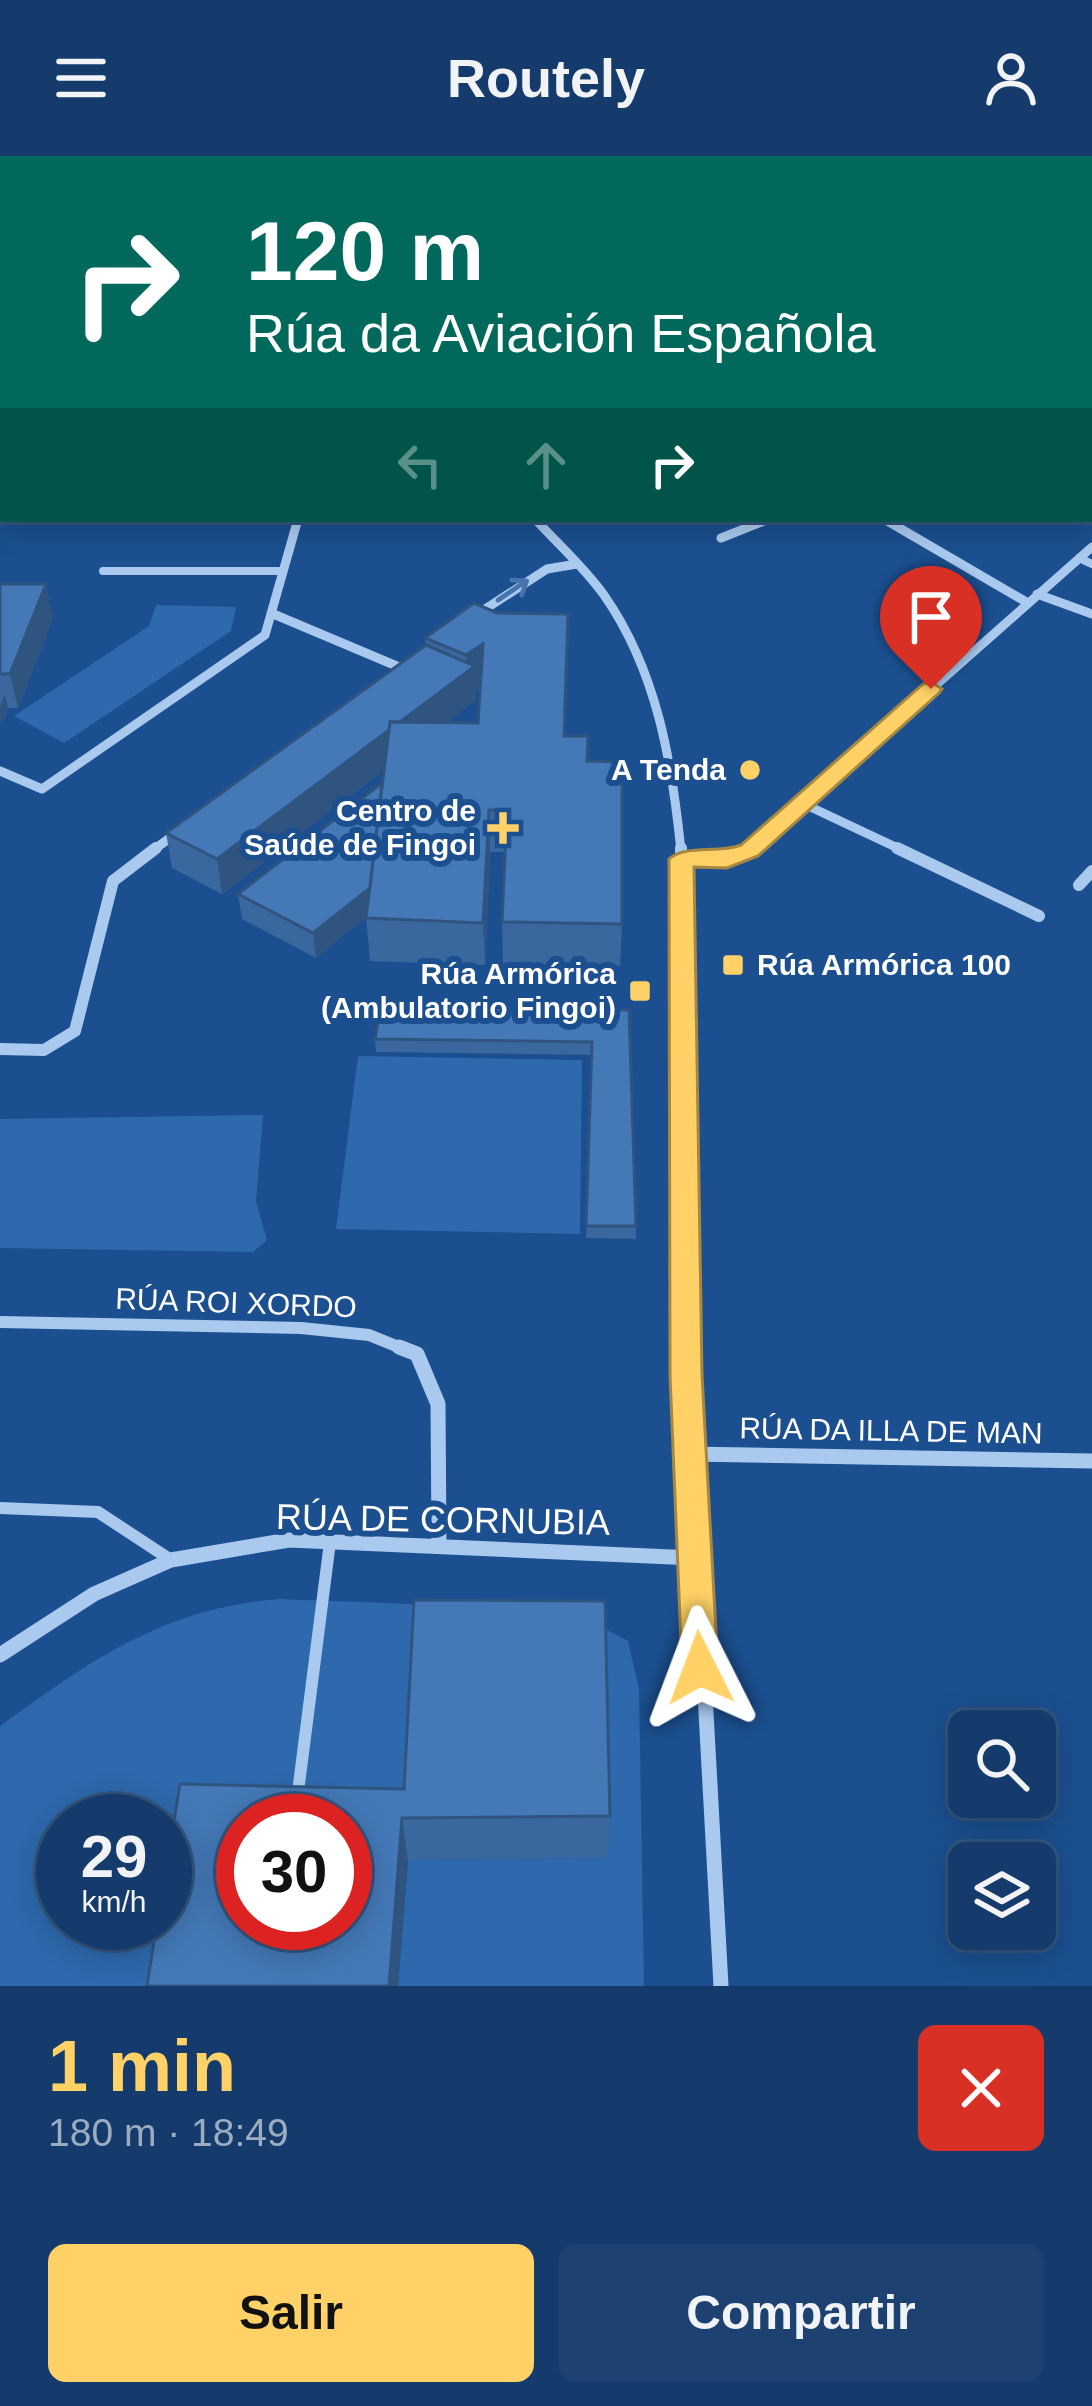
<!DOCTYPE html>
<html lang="es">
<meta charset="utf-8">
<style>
:root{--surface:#143b6b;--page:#1d4271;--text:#f1f3f6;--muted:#9dadc1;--line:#33557e;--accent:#ffd166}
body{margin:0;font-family:Arial,sans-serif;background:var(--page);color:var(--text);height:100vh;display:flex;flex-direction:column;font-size:45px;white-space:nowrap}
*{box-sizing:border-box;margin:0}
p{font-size:39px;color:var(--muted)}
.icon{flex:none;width:66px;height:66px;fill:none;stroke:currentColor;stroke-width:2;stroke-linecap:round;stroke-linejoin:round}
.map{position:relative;height:1830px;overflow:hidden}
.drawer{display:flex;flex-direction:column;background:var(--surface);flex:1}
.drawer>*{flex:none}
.hud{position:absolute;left:0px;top:0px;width:1092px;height:366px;box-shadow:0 6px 30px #0003,0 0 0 3px var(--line);background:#00695c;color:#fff;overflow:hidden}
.fabs{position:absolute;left:948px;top:1554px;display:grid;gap:24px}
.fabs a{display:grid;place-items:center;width:108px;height:108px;border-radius:18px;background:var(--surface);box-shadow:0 6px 30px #0003,0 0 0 3px var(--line);font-size:60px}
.speed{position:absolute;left:36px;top:1638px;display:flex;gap:24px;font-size:60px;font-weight:700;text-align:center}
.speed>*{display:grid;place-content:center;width:156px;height:156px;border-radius:50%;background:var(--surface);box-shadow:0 6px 30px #0003,0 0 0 3px var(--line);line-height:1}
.speed small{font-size:30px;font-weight:400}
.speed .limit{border:18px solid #d22;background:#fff;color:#111}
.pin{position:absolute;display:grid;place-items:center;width:102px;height:102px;color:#fff;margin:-123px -51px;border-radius:50% 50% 50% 0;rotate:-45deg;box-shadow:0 0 12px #0007}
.pin .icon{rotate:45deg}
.me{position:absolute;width:132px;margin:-66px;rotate:357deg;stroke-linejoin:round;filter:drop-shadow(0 0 9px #0008)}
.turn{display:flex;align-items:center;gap:42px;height:252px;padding:0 48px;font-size:54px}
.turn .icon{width:156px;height:156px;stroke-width:2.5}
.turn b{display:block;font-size:84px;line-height:102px}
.lanes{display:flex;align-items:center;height:114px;padding:0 48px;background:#0003;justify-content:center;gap:60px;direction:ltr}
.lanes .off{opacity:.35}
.round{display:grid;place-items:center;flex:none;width:126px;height:126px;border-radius:18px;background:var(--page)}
.head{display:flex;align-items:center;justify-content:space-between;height:204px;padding:0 48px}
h1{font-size:72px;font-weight:800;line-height:90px;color:var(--accent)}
.primary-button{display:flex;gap:24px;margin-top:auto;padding:24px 48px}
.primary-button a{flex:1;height:138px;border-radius:18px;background:var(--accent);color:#111;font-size:48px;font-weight:800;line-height:138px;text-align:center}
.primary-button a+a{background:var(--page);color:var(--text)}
header{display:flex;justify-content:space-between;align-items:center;height:156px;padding:0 48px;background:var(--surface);font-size:54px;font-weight:800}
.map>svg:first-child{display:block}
.green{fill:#2e69ad;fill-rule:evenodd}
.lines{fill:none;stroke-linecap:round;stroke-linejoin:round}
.service-far1{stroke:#a9c9ee;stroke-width:8}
.service{stroke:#a9c9ee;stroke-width:12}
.minor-far3{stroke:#a9c9ee;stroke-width:8}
.minor-far2{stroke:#a9c9ee;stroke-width:9}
.minor-far1{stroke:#a9c9ee;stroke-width:12}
.minor{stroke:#a9c9ee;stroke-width:15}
.wall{fill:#3a679d;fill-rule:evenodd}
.shaded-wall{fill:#305480}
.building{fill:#4478b7;stroke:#305480;stroke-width:3;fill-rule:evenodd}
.oneway{stroke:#4674ac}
.route{fill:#ffd166;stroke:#a68842;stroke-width:3}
.poi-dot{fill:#ffd166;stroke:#1b4f8f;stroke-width:4.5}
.labels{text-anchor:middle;stroke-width:12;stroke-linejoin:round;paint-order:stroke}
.poi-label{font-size:30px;font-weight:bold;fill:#fff;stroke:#1b4f8f;text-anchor:end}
.street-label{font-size:30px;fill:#fff;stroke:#1b4f8f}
.near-street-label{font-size:36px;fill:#fff;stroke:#1b4f8f}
</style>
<header><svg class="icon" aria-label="menu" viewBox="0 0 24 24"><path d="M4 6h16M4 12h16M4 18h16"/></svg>Routely<svg class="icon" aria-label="person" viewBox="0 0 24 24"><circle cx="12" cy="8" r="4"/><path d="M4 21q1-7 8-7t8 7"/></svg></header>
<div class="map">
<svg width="1092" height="1830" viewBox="0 0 1092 1830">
<rect width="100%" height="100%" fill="#1b4f8f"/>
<path class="green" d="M156,449l80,2 -5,24 -167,112 -50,-27 135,-90z
M358,900l224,4 -2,174 -244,-5z
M263,959l-7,86 11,39 -14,12 -253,-4v-129z
M279,1443l290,11 59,31 11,48 5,297h-246l10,-126 200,-2 -263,-37h-102l-74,165h-169v-260c91,-66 163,-118 279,-127zM63,1665h102v102h-102z"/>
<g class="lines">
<path class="service-far1" d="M1079,402l13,6
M103,415h180"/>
<path class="service" d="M0,1352l98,4 73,48
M298,1636l32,-250"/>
<path class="minor-far3" d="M244,0l5,3
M460,0l5,3
M556,0l6,3
M771,0l7,3
M488,3l10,-3
M892,3l6,-3"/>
<path class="minor-far2" d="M535,363c23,25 49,48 69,76 53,76 68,167 77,256
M884,363l144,84
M721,382l48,-19
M1037,438l55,20
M271,457l128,54
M476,459l71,-46 30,-5
M0,615l42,18 223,-154 33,-116
M802,647l102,48
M152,695l26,-19
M748,695l344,-304"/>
<path class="minor-far1" d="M681,692l5,502
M897,692l142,68
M682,703l45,1 25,-12
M1079,729l13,-14
M0,893l44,1 31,-19 38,-150 43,-33
M0,1166l301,6 68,7 37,15"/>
<path class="minor" d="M399,1191l18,7 21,50 1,139
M686,1191l35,639
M689,1298l403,7
M0,1499l94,-61 77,-34 118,-20 405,18"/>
</g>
<path class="wall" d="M0,428l53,34 -35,90h-10l-4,12 -4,2z
M425,482l143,17 -3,81 22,25 35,163 -2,42 -117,-1 -1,-43 3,-70h-15l-5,113 -115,-4 -4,-44 -50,41 -74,-39 -4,-25 144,-111 2,-13 -162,124 -50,-26 -6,-35 260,-188zM481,531l-3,36h-32l30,-23 -1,-9z
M629,854l7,229 -50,-1 5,-183 -215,-3 -1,-13z
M180,1628l430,32 -2,42 -200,2z"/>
<path class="shaded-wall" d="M46,428l7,34 -35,90 -8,-34z
M483,488l1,41 -9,6 1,9 -254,194 -5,-35 250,-187 -1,-17z
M5,538l3,13 -4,13 -4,2v-15z
M489,654l1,42 -5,113 -2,-42z
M374,728l2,25 -60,49 -3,-25z
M402,1662l6,42 -10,126h-9z"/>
<path class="building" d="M0,428h46l-36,90h-10z
M474,447l23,10 71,1 -4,122h24l-1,25 35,1v162l-120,-2 5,-112h-18l-6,113 -117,-5 24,-196 88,1 5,-79 -17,11 -41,-17z
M426,489l49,21 -75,56h-10l-1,8 -172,129 -51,-26z
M382,627l-12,105 -57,45 -75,-39z
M381,848l248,6 7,216h-50l6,-184 -217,-3z
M414,1444l191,1 5,215 -208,2 -13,168h-242l10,-63h8v-48l15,-91 224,5zM243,1665h102v102h-102z"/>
<defs><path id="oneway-shaft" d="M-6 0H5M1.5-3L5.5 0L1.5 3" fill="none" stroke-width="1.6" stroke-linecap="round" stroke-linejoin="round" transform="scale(3)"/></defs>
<use class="oneway" href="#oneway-shaft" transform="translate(513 434) rotate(-34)"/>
<path class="route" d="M931,526l11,7 -3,4 -181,163 -31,12 -33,-1 8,508 16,293 -5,12 -13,5 -12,-5 -6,-12 -12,-293 -1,-516c17,-15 49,-5 72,-14l182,-161z"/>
<g class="poi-dot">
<circle cx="750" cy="614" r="12"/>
<path d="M497 654h12v12h12v12h-12v12h-12v-12h-12v-12h12z"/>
<rect x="721" y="797" width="24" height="24" rx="6"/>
<rect x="628" y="823" width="24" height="24" rx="6"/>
</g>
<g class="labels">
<g class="poi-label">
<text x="726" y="624">A Tenda</text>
<text x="476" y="665">Centro de<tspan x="476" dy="34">Saúde de Fingoi</tspan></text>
<text x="757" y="819" text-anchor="start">Rúa Armórica 100</text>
<text x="616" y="828">Rúa Armórica<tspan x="616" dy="34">(Ambulatorio Fingoi)</tspan></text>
</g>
<g class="street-label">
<text transform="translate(236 1147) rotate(2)" y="10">RÚA ROI XORDO</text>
<text transform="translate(891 1275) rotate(1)" y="10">RÚA DA ILLA DE MAN</text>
</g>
<g class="near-street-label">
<text transform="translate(443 1363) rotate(1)" y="13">RÚA DE CORNUBIA</text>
</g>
</g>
</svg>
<div class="fabs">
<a><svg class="icon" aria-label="search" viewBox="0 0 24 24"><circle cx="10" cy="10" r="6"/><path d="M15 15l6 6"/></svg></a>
<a><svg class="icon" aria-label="layers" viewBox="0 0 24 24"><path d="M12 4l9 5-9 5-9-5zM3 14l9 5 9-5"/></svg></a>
</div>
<div class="speed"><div>29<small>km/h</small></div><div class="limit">30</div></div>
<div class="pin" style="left:931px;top:533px;background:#d93025"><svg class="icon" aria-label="arrive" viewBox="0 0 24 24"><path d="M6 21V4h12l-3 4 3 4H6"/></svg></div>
<svg class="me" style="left:700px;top:1512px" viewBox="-20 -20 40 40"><path d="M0-17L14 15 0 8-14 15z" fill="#ffd166" stroke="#fff" stroke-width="4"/></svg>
<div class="hud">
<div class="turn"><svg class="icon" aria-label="right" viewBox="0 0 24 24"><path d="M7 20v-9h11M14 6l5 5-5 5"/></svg><div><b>120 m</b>Rúa da Aviación Española</div></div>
<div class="lanes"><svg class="icon off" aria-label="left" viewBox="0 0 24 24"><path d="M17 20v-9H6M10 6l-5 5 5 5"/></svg><svg class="icon off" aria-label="ahead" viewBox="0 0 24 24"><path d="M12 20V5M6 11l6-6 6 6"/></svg><svg class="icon" aria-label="right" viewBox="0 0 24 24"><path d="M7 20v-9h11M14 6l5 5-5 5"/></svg></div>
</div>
</div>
<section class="drawer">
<div class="head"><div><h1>1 min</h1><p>180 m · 18:49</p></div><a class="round" style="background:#d93025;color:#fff"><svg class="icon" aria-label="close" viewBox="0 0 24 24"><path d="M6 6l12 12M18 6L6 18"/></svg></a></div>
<div class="primary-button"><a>Salir</a><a>Compartir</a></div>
</section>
